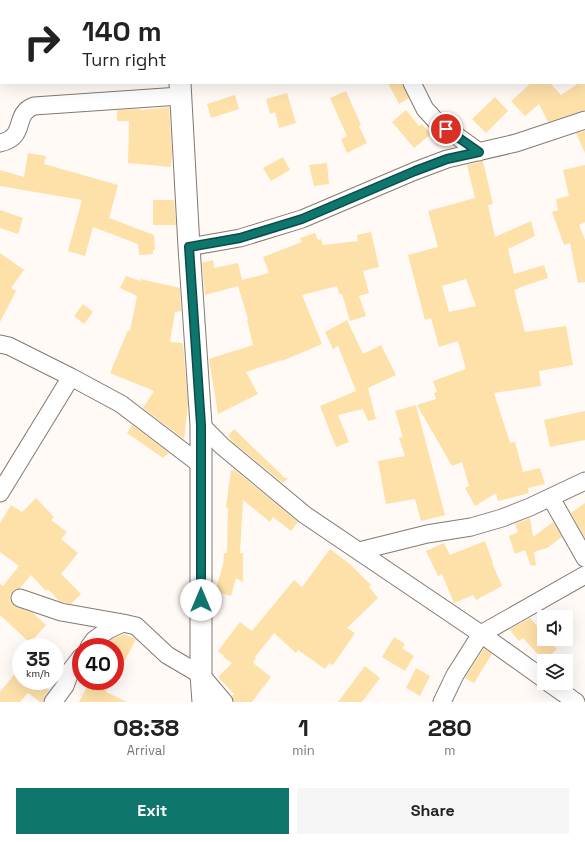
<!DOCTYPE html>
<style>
:root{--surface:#fff;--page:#f6f6f6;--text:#222;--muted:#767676;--accent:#0f766e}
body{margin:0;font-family:"Space Grotesk",sans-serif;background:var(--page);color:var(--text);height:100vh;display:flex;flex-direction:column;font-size:15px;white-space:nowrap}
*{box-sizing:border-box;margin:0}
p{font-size:13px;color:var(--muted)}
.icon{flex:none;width:22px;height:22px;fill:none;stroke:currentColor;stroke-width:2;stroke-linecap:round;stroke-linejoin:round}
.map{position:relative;height:702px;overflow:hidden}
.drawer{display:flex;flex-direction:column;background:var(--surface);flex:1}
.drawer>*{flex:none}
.guide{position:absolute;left:0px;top:0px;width:585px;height:84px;box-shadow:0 4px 16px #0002;background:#fff;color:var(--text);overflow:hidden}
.controls{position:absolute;left:537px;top:610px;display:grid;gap:8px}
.controls a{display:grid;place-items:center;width:36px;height:36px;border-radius:0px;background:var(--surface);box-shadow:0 4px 16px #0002;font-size:20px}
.speed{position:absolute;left:12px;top:638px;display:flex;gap:8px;font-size:20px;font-weight:700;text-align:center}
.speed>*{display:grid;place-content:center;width:52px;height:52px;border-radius:50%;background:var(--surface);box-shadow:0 4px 16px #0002;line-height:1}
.speed small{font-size:10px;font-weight:400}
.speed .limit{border:6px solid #d22;background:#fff;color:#111}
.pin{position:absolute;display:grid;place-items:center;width:34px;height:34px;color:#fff;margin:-17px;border:2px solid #fff;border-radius:50%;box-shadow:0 1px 4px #0007}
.me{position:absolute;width:44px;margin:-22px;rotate:0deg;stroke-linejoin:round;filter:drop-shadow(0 0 3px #0008)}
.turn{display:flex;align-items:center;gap:14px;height:84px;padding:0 16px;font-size:18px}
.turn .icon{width:52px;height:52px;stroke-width:2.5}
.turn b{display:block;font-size:28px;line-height:34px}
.eta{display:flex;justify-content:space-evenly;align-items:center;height:68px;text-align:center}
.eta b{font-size:24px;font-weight:700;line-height:28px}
.button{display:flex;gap:8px;margin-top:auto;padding:8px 16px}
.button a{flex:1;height:46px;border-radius:0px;background:var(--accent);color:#fff;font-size:16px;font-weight:700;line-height:46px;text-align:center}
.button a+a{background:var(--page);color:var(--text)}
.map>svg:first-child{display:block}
.building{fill:#fee0a9;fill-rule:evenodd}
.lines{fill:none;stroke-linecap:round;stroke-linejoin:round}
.minor-casing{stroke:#847970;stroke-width:19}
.tertiary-casing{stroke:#847970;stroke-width:23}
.minor{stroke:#fff;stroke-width:17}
.tertiary{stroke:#fff;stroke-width:21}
.route-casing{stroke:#0a4d48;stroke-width:10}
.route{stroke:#0f766e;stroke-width:7}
</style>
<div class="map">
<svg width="585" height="702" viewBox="0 0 585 702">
<rect width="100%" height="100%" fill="#fffaf5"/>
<path class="building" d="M585,79v31l-37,12 -9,-18 -14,12 -14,-15 20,-18h19l11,12 18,-12h5z
M388,83h14l7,15 -10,6z
M346,91l15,34 -2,1 8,17 -20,10 -6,-14 6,-3 -17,-38z
M287,93l9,30 -17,5 -4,-16 -5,2 -4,-15z
M235,95l4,14 -28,9 -4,-14z
M495,97l13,14 -22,22 -14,-14z
M169,107l3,46 -1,14 -43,-4 1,-42h-12v-11l24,-1v1z
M406,110l13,16 3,-2 9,10 -17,14 -22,-26z
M585,131v22l-9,-20z
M28,153l18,3 -2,8 74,21 -9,33 45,17 1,15h-2v4l-14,1 -1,-11 -45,-17 -8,29 -17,-5 14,-51 -82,-14v-16l24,7z
M283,157l7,13 -19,11 -8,-13z
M483,161l10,43 -5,1 7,32 36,-16 4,15 -27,13 6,25 30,-9 4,13 -30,10v1l-4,1 11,42 41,-6 7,39 -34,6 2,15 -47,7 16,50 5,-1 8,30 17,-4 5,16 -17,4 1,5 -31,8 -2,-8 -21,13 -10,-18 4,-2 -7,-24 -10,4 -35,-61 19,-6 -2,-6 3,-1 -4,-11 33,-12 -8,-28 -19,6 -8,-29 -6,2 -17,-65 30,-8 -10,-36 47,-13 -8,-33zM466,279l10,27 -27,6 -7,-26z
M327,163l2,21 -15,2 -5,-21z
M585,165v57l-6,3 6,15v42l-7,1 -8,-40 -6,2 -12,-33 6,-2 -2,-11 13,-3 -6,-26z
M153,200h21l2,25h-23z
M0,210l23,8 -5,16 -18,-6z
M371,232l8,35 -16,4 6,22 -10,3 7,20 -16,5 -8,-27h-3l-2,-8 -35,9 20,49 -40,17v-1l-36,12 12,22 -40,20 -9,-55 44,-14 -6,-25 1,-1 -10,-33 -33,9 -3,-32 11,-3 1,8 24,-5 4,17 27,-7 -6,-16 39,-15 -2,-4 15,-5 3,7 3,-1 2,6 35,-4 -1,-6z
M0,253l24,17 -13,18 5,3 -16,31z
M126,276l14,5v-2l40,9 1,23 -6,1 -5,30 13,1 5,61 -4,35 -41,-31 11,-17 -44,-18 18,-43 2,1 7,-35 -17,-8z
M83,304l10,8 -9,12 -10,-8z
M347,320l16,34 18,-9 15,30 -28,13 8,31 -8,2 -5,-12 -25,6 11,27 -13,5 -16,-41 36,-15 -18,-45 -5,3 -8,-17z
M416,405l29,110 -24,6 -6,-22 -29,5 -8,-43 27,-5 -6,-18 4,-1 -8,-26z
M585,411v29l-35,7 -6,-27z
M132,425l37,28 -6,5 -36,-25z
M234,429l51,49h3l-5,5 -49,-40 -6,-7z
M231,470l5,1 62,51 -7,9 -18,-14 -3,5 -27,-22 -3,53h3v29l-7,-4 -5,18 -16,-5 8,-26 1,-12h3l1,-45 -2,-1z
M36,498l18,19 -3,3 16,12 -6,7 17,14 -17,21 20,20 -10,10 -12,-3 -11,-12 -2,2 -15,-16 -11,13 -7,3 -3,4v5l3,5 20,8 13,12 -16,18 -30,-28v-31l3,2 16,-20 -19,-14v-29l11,-18 11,7z
M585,503v35l-14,-25z
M530,518l3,19 20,-15 9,15 -15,11 -13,4 2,13 -5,1 -6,-16 -10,4 -6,-18 9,-4 -3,-8z
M485,541l8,22h-1l10,23 -26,14 -3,-5 -19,8 -12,-29 -4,2 -12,-25 18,-8 6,12z
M330,549l21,16 20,20 -2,2 9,11 -31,30 8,5 -22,32 -4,-2 -4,6 -27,-19 -2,3 -22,-20 -19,24 1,1 -3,5 18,14 -19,25h-18l-2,-6 2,-2 -16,-17 14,-14 -9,-6 1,-1 -6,-5 22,-29 12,9 42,-51 8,7z
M530,618l14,16v5h4l9,10 -13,12 -21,-23 -4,3 -10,-12z
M124,634l12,5 -21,41v-33h-7l4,-8z
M394,637l11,7 -3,4 12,8 -9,15 -23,-14z
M484,648l8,6 -18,29 -9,-5z
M21,666v15h17l11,9 -4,6 -2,6h-3l-12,-9 -8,9h-20v-10z
M365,666l15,12 -18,24h-24z
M416,668l14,8 -10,20 -14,-8z
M90,681h22l-6,11 21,10h-48z"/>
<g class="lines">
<g class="minor-casing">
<path id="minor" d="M220,0l3,1
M365,1h12
M412,83l13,26 11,12 43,31
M0,143c28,-6 12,-29 34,-37l146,-10
M189,247l51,-9 62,-19 113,-48 32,-12 69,-16 69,-23
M0,344l9,2 62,31 50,27 80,61
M201,425l21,21 83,69 176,119 63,45
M0,493l71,-116
M551,498l34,60
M359,551l68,-17 44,-7 31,-9 28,-11 55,-26
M20,598l41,14 62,11
M89,647l5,-7 14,-10 15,-7 13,3 31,29 34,20 23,27
M549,683l27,19
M53,702l12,-16 6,-16 10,-13
M442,702l13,-27 26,-41 104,-59"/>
</g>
<g class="tertiary-casing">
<path id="tertiary" d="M178,0v1
M180,83l9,164 12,178v250l2,27"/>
</g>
<use href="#minor" class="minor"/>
<use href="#tertiary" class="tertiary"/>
</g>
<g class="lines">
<g class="route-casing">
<path id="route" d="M201,600v-175l-12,-178 51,-9 62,-19 113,-48 32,-12 32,-7 -33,-23"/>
</g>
<use href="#route" class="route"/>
</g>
</svg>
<div class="controls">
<a><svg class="icon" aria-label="sound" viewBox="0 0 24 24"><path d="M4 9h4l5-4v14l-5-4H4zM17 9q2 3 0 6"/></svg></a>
<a><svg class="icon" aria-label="layers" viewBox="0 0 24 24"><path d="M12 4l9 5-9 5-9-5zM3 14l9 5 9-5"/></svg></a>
</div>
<div class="speed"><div>35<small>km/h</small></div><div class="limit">40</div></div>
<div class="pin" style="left:446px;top:129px;background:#d93025"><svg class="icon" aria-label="arrive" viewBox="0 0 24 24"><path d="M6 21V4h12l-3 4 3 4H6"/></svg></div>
<svg class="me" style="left:201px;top:600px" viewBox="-20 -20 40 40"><circle r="19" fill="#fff"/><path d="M0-13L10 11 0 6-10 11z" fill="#0f766e"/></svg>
<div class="guide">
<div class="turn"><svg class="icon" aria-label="right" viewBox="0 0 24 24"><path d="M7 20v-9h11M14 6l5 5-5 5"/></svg><div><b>140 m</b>Turn right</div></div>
</div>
</div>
<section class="drawer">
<div class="eta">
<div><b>08:38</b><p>Arrival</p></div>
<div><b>1</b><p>min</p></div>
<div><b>280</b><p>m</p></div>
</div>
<div class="button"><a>Exit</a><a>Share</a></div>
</section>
